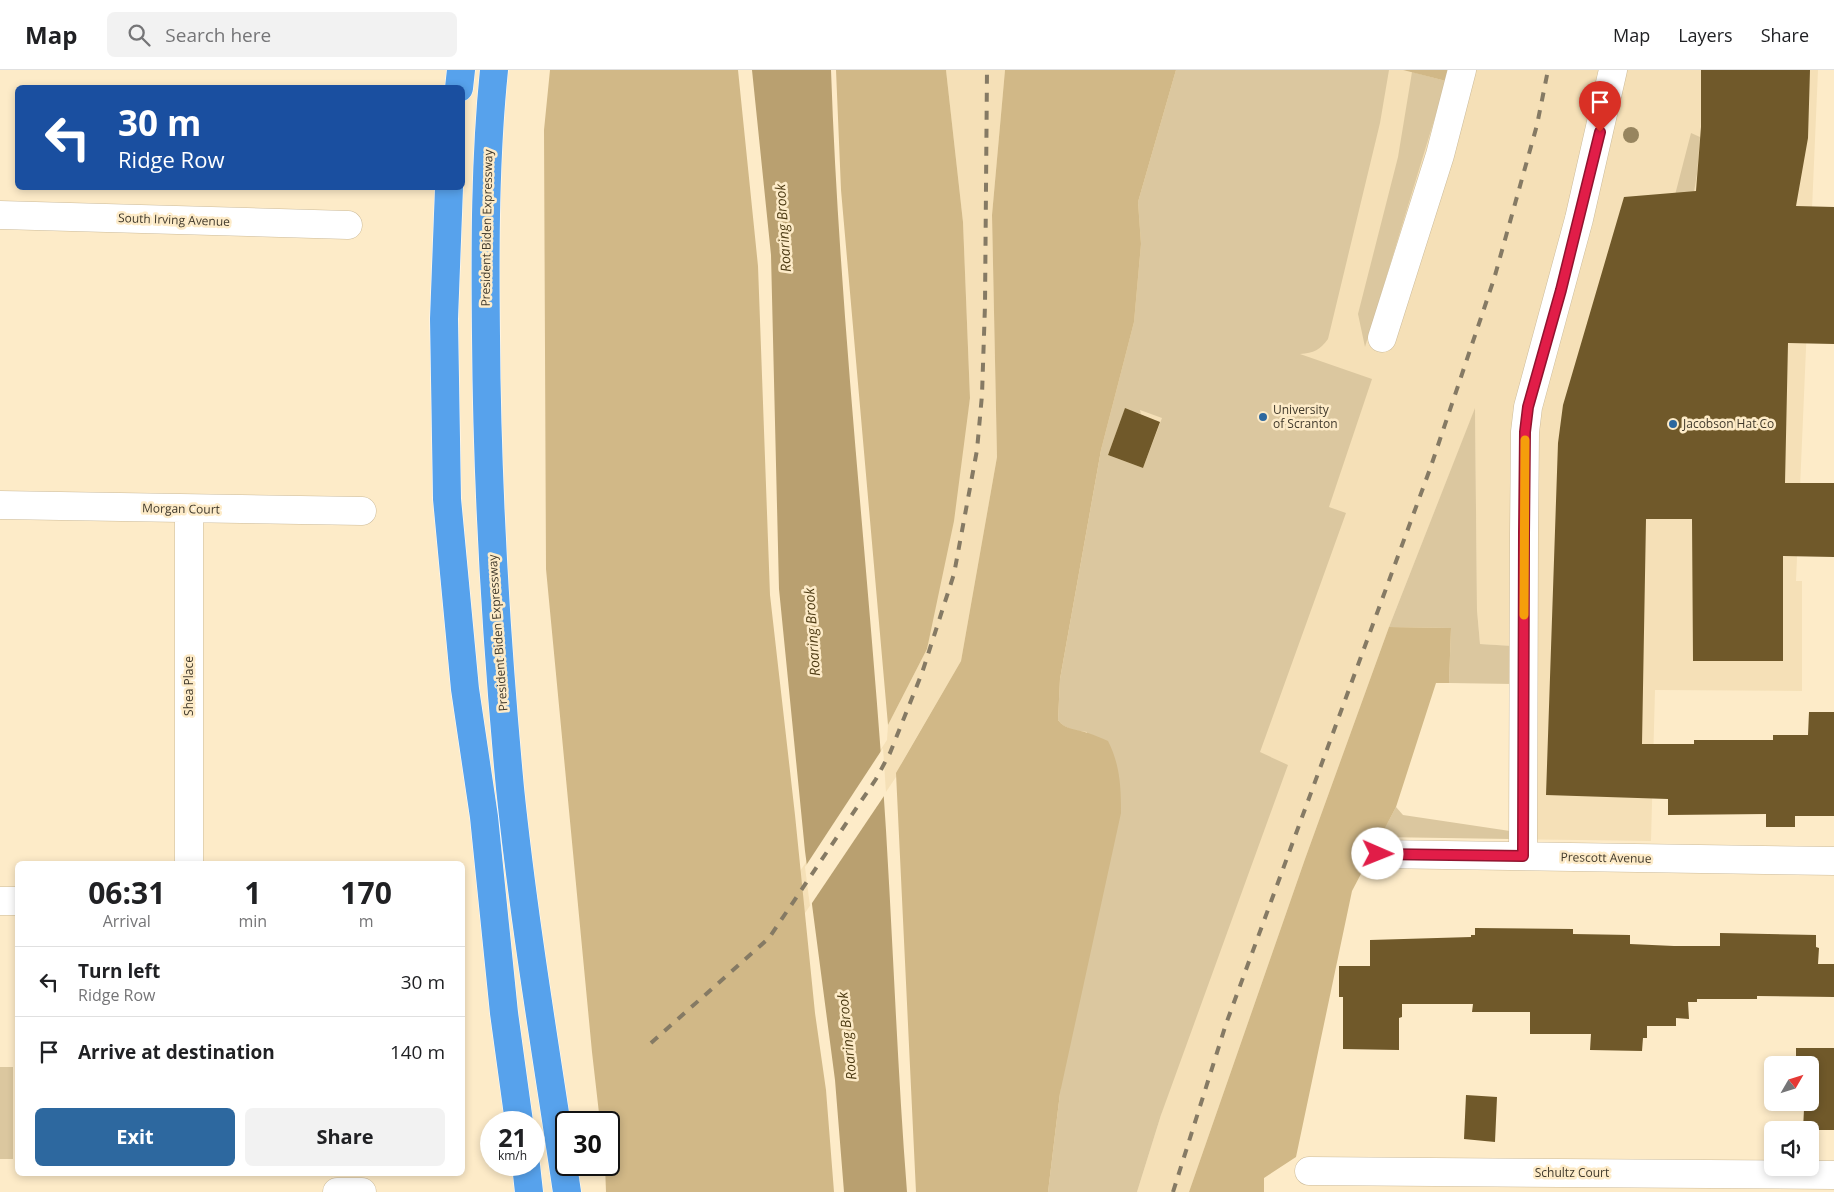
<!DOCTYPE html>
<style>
:root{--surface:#fff;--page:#f2f2f2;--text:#202124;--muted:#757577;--line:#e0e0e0;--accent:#2d689f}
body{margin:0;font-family:"Open Sans",sans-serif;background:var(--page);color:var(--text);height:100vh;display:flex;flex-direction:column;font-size:19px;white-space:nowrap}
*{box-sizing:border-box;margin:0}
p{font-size:16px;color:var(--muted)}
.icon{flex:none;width:28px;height:28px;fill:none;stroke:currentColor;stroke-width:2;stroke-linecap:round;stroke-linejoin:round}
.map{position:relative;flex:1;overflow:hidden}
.panel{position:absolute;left:15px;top:791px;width:450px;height:315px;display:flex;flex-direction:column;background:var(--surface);border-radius:8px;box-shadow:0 2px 8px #0003}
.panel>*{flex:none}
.guide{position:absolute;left:15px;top:15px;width:450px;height:105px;border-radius:8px;box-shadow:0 2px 8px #0003;background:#1a4fa0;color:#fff;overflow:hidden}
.needle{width:32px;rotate:51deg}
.fabs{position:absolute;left:1764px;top:986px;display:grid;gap:10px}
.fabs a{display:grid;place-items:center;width:55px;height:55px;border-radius:8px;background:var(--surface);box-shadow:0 2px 8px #0003;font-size:25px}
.speed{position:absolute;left:480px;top:1041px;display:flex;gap:10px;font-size:25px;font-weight:700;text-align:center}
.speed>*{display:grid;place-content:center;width:65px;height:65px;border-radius:50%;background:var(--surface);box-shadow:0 2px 8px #0003;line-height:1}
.speed small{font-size:12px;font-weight:400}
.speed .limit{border:2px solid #111;border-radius:8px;background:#fff;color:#111}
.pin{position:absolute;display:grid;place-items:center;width:42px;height:42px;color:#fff;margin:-51px -21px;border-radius:50% 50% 50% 0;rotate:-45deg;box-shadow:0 0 5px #0007}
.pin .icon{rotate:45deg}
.me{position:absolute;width:55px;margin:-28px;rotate:91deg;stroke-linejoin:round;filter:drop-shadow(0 0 4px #0008)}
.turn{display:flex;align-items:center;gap:18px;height:105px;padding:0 20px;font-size:22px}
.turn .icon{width:65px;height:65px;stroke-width:2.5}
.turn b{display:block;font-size:35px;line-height:42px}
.eta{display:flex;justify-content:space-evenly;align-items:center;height:85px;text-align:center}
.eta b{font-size:30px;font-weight:700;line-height:35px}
.action{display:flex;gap:10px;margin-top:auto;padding:10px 20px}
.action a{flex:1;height:58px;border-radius:8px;background:var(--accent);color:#fff;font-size:20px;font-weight:700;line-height:58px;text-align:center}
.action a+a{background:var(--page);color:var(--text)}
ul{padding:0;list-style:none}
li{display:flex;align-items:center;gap:15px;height:70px;padding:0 20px;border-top:1px solid var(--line)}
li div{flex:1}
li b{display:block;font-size:19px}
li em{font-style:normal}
header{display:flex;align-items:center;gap:30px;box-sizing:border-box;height:70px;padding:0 25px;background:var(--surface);border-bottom:1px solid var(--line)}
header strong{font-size:24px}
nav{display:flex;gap:28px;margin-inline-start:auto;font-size:18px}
.search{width:350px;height:45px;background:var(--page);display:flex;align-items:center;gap:12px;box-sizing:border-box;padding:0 18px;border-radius:8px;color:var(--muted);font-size:19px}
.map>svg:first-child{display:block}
.built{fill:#f5e0b7}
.green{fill:#dbc79f;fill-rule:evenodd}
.forest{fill:#d1b887}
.water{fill:#b9a070}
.pier{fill:#fdebc8}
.building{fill:#70592a}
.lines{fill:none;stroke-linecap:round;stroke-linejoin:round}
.minor-casing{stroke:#ccbb9a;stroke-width:29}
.highway-casing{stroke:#fff;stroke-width:29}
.minor{stroke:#fff;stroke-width:28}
.highway{stroke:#57a2ec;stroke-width:28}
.rail{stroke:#857a64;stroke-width:4;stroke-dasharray:9 9;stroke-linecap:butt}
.tree{fill:#97855f}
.route-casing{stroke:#92132f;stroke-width:12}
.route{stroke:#e11d48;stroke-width:9}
.slow{stroke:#f59e0b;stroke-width:9}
.poi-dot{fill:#2d689f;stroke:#fdebc8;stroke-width:2}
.labels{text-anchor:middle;stroke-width:5;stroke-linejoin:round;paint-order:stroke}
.street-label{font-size:12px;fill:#40392b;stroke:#fdebc8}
.poi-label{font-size:12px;fill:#40392b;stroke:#fdebc8;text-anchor:start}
.water-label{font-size:14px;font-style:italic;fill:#4c3a12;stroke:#fdebc8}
</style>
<header>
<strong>Map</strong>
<div class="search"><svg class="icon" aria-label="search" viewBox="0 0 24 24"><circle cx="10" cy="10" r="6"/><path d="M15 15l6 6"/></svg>Search here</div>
<nav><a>Map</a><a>Layers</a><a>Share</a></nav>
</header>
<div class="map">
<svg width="1834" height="1122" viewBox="0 0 1834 1122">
<rect width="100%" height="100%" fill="#fdebc8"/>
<path class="built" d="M946,0h59l-13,145 5,242 -36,204 -60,103 1,4 -113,169 -24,-13 122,-184 1,-15 39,-76 43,-251 -7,-176z
M1176,0h227l42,11 3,-11h370l-22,511h6v110l-147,-1 -4,151 -141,-2 3,-193 -33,-2 -3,-34 -2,-201 -86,218 -84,232 -116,333h-52l24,-77 99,-363 -159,-302 37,-248z"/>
<path class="green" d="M1176,0h213l-9,53 -52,216c-8,11 -14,14 -28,15l72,25 -43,128 17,6 -86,239 28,13 -127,350 -24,77h-89l12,-99 27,-361c-11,-1 -23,-3 -29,-12l2,-41 41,-229 33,-128 7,-78 -3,-42zM1125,339l16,5 -1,-4 22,8 -19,50 -35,-13z
M1412,2l34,9 -81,266 -7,-33 40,-157z
M1691,63l9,4 -3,37 -12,72 -34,42z
M1475,338l2,202 3,34 33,2v38l-64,-1 2,-55 -62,-1z
M1396,737l7,8 107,16v8l-130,-2z
M0,997h13v92h-13z"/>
<path class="forest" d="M550,0h188l20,196 12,329 25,220 20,198 11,77 8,102h-228l-1,-27h4v-43h-9l-8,-70 -46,-483 -2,-439z
M836,0h110l17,152 7,176 -16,123 -27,128 -39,76 -47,-535z
M1005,0h171l-38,132 3,42 -7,78 -33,128 -41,229 -2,41c7,10 19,9 30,13 7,2 13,5 20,8 12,24 13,45 13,72l-61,280 -12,99h-132l-20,-419 65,-112 36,-204 -5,-242z
M1403,0h45l-2,11z
M1389,557l62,1 -2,55h-13l-40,124 -44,84 -56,266 -32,21v14h-75l116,-333z"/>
<path class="water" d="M752,0h79c8,233 34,466 51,699 10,141 14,282 25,423h-63l-9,-112 -30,-229 -26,-262 -8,-334z"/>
<path class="pier" d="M883,678l3,45 -76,113 -5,-39z"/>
<path class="building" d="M1701,0h109l-2,68 -12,68 38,1v137l-46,-1 -3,140h49v74l-51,-1v105h-90l-1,-142h-46l-4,225h52v-4h79v-5h35l1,-23h25v104h-39v11h-29v-13l-98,1v-16l-122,-4 12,-352 5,-38 61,-208 72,-6 5,-64z
M1125,338l35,14 -17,46 -35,-13z
M1475,858l98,1v5l57,1v9l44,2h46v-13l96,2v12l3,1 -1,16h16v33l-77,-1v3h-60v3h-9l1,17 -13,-1v8h-29v12h-4l-1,13 -52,-1 1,-16h-61v-22h-58l1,-8h-71v13l-3,1v32l-56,-1v-52h-4v-31h31v-26l101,-3v-2h4z
M1796,978h38v82h-31l1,-21h-8v-7h14v-37h-14z
M1466,1025l31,2 -2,45 -31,-3z"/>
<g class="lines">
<g class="minor-casing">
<path id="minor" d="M0,145l348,10
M1382,268l58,-183 22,-85
M0,435l362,6
M1378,784l456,7
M1523,786l1,-322 1,-102 3,-25 51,-188 34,-149
M189,794v-355
M0,831h18
M1309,1101l525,4
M337,1122h25"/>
</g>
<g class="highway-casing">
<path id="highway" d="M494,0c-9,88 -9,178 -8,266 1,151 10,302 24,452 14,135 37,270 57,404
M459,18l2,-18
M449,118l-5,131 3,180 18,190 19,128 20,196 15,109
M526,1095l3,27"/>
</g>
<use href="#minor" class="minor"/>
<use href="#highway" class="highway"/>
<path class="rail" d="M651,973l118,-105 107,-159 14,-26 32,-80 32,-99 23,-124 5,-55 3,-90 2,-235
M1173,1122l53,-168 204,-555 64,-190 43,-154 11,-55"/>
</g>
<circle class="tree" cx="1631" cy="65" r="8"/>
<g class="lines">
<g class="route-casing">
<path id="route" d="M1378,784l145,2 1,-322 1,-102 3,-25 33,-117 39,-158"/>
</g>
<use href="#route" class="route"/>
<path class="slow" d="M1524,545l1,-175"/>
</g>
<g class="poi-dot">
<circle cx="1263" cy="347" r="5"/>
<circle cx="1673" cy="354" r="5"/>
</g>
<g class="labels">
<g class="street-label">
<text transform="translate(174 150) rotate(2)" y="4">South Irving Avenue</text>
<text transform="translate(487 158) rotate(-89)" y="4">President Biden Expressway</text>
<text transform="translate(181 439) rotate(1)" y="4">Morgan Court</text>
<text transform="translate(498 563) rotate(-94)" y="4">President Biden Expressway</text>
<text transform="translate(189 616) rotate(-90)" y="4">Shea Place</text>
<text transform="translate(1606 788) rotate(1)" y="4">Prescott Avenue</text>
<text x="1572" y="1107">Schultz Court</text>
</g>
<g class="poi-label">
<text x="1273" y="344">University<tspan x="1273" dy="14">of Scranton</tspan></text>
<text x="1683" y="358">Jacobson Hat Co</text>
</g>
<g class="water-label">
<text transform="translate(783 158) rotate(-94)" y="5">Roaring Brook</text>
<text transform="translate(812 562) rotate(-94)" y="5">Roaring Brook</text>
<text transform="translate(847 966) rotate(-96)" y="5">Roaring Brook</text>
</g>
</g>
</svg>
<div class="fabs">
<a><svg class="needle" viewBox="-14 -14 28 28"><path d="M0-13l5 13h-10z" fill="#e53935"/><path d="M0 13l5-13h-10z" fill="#757577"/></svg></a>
<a><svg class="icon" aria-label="sound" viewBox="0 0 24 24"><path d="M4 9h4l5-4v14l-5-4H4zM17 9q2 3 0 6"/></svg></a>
</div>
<div class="speed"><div>21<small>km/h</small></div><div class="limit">30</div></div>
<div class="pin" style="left:1600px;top:62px;background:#d93025"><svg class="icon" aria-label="arrive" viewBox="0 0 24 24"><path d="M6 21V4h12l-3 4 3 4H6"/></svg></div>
<svg class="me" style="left:1378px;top:784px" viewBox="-20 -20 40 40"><circle r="19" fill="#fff"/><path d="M0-13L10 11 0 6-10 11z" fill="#e11d48"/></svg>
<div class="guide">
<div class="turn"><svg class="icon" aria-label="left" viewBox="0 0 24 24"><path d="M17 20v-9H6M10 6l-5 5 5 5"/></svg><div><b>30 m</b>Ridge Row</div></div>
</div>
<section class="panel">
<div class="eta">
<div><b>06:31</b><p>Arrival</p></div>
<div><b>1</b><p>min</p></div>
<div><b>170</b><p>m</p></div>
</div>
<ul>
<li><svg class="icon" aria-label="left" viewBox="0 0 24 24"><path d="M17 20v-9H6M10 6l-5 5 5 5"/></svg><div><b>Turn left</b><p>Ridge Row</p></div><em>30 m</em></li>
<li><svg class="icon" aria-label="arrive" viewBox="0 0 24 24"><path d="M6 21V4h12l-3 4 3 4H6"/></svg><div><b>Arrive at destination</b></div><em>140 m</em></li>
</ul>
<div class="action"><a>Exit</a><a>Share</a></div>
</section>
</div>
